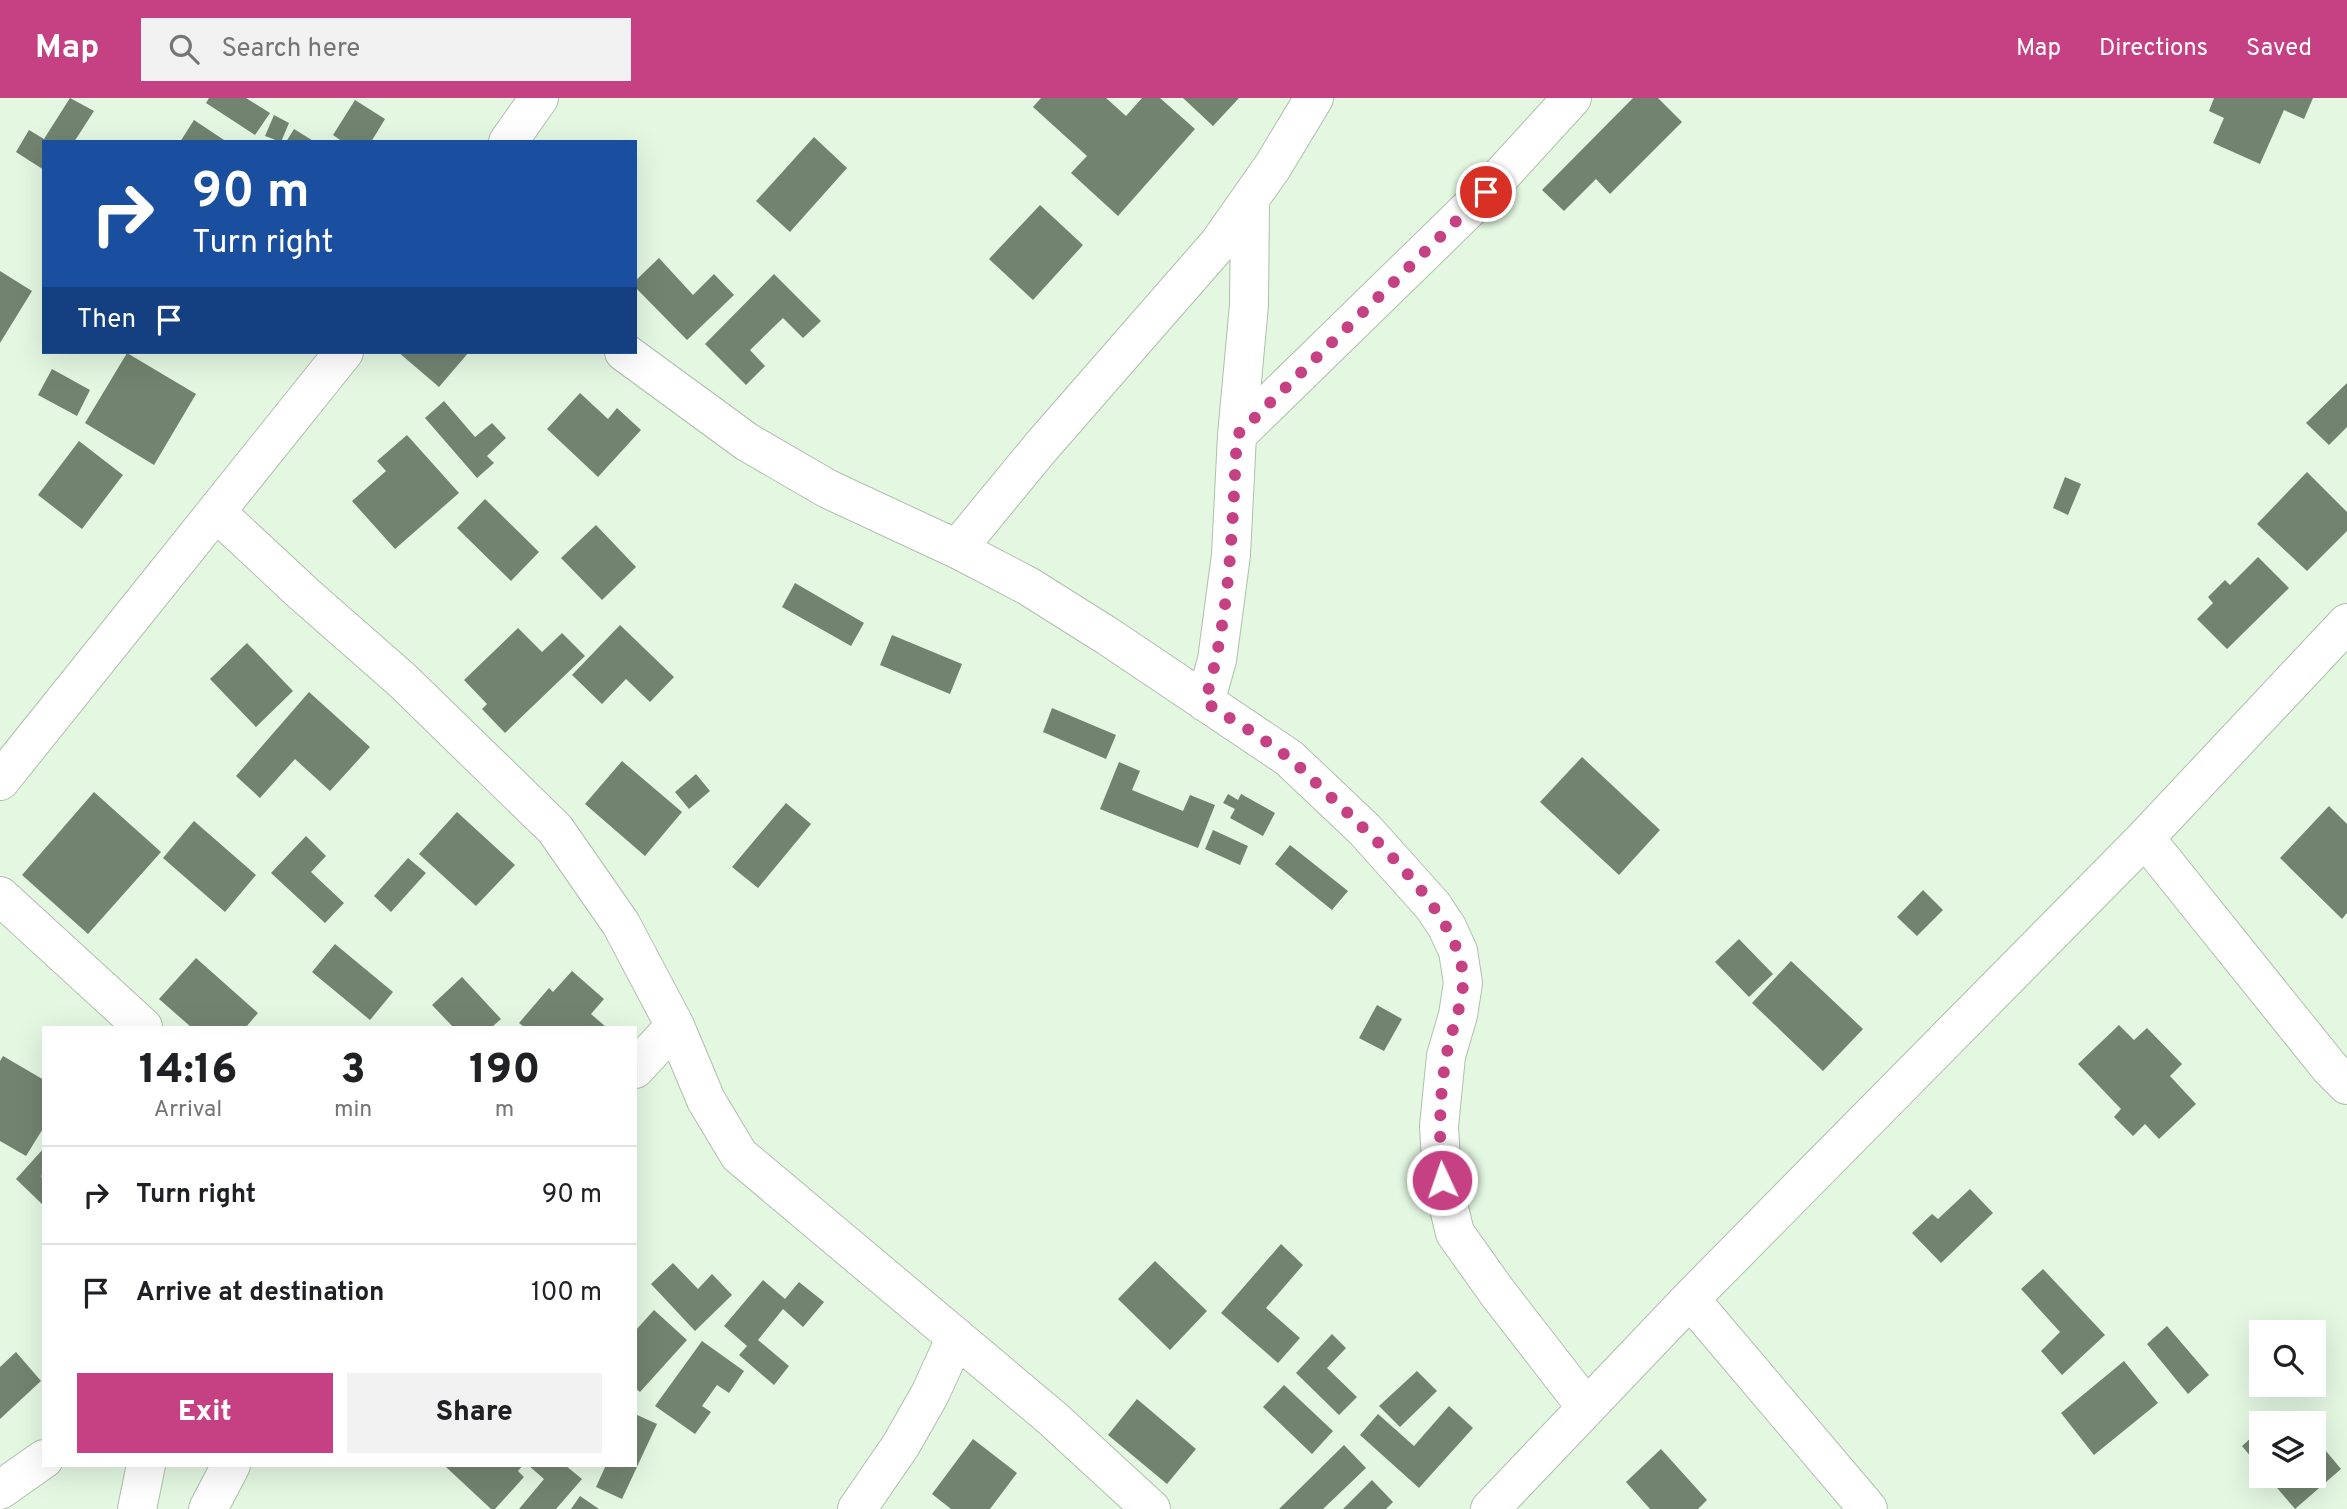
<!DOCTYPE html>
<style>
:root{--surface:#fff;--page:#f2f2f2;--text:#202124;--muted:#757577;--line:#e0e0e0;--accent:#c64184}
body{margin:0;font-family:Overpass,sans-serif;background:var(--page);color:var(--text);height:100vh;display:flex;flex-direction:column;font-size:26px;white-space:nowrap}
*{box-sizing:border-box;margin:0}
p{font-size:23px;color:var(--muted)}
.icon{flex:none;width:38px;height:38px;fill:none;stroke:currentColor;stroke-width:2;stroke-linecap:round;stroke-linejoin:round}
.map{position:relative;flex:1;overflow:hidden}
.drawer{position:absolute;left:42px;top:928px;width:595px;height:441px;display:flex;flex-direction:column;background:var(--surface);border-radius:0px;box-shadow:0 7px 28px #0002}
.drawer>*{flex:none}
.banner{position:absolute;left:42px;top:42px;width:595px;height:214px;border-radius:0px;box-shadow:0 7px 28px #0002;background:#1a4fa0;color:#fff;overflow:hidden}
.buttons{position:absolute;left:2249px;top:1222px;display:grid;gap:14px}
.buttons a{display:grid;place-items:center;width:77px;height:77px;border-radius:0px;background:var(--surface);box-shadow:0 7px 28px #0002;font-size:35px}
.pin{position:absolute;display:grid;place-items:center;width:60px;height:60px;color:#fff;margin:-30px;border:4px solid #fff;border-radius:50%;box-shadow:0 2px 7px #0007}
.me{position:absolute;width:77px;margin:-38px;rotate:357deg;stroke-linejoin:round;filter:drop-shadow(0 0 5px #0008)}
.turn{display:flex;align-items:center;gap:24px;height:147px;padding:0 35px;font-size:32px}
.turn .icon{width:91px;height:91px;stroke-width:2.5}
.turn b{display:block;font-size:49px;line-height:60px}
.then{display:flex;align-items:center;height:66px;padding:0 35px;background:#0003;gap:14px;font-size:26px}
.eta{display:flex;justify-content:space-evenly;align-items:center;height:119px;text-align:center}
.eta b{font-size:42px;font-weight:800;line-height:49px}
.action{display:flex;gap:14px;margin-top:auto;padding:14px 35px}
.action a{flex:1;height:80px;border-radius:0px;background:var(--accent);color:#fff;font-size:28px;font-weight:800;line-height:80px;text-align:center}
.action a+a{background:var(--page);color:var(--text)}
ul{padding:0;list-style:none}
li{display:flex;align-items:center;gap:21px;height:98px;padding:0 35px;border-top:2px solid var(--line)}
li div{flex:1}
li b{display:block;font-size:26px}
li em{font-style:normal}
header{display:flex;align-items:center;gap:42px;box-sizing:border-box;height:98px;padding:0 35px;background:var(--accent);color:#fff}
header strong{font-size:33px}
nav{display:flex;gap:38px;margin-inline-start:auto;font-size:24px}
.search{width:490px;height:63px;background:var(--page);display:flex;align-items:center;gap:18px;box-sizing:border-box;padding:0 24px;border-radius:0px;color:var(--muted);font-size:26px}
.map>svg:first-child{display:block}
.building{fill:#728470}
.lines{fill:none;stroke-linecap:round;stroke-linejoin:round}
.minor-casing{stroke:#adc0ab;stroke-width:40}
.minor{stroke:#fff;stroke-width:38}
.route{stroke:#c64184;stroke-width:12;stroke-dasharray:0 21.6}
</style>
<header>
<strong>Map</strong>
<div class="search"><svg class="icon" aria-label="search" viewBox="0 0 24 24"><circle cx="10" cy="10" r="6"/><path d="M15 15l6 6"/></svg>Search here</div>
<nav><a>Map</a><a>Directions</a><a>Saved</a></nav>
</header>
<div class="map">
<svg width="2347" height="1411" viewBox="0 0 2347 1411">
<rect width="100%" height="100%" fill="#e3f7e1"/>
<path class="building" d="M70,0l24,13 -20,31h-30v28l-28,-18 13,-22 15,9z
M209,0h37l24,15 -15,22 -49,-32z
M1041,0h65l20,18 16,-18h18l35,31 -77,87 -47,-43 16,-17 -54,-49z
M1183,0h56l-26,28z
M1633,0h25l24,24 -72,72 -14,-15 -32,32 -22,-21z
M2214,0h99l-9,21 -20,-9 -24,54 -47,-21 11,-25 -15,-7z
M355,2l30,19 -14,23h-28l-10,-7z
M274,17l15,8 -8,19 -16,-6z
M194,22l33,22h-47z
M294,31l21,13h-29z
M814,39l33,31 -57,64 -34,-31z
M1040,107l43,40 -50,55 -44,-41z
M659,160l34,37 21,-21 20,21 -47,45 -52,-53v-6z
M0,173l32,20 -32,52z
M774,176l47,47 -18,17 -20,-20 -33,32 15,16 -19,19 -41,-41z
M398,254h71l-30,35z
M127,255l69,41 -42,71 -69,-42z
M52,271l38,21 -13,26 -39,-21z
M2347,285v44l-18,18 -23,-22z
M580,295l28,26 9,-11 24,22 -43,47 -51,-48z
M444,303l31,36 17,-14 14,15 -19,18 7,7 -17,15 -52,-60z
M407,337l52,58 -64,56 -43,-48 34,-30 -9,-10z
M79,343l44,34 -41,54 -44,-34z
M2307,374l40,40v19l-40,40 -50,-47z
M2065,379l16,7 -13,31 -15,-7z
M485,401l54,53 -28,29 -54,-53z
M596,427l40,42 -34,33 -41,-42z
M2258,459l31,31 -62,61 -30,-30 16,-16 -5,-6 17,-17 5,5z
M795,485l69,40 -13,23 -69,-39z
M620,527l54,52 -24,25 -24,-23 -24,25 -30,-29z
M518,530l24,24 20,-19 23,23 -80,77 -23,-24 5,-5 -23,-24z
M892,537l70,29 -12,30 -70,-29z
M247,545l46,48 -37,36 -46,-48z
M309,594l61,55 -40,44 -35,-32 -35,39 -24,-22z
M1052,610l64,27 -10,24 -63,-27z
M1582,659l78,73 -41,45 -79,-73z
M622,663l60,51 -37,44 -60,-52z
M1119,664l21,9 -8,19 51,21 7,-16 25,10 -17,43 -98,-39z
M696,676l14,17 -21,18 -14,-17z
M94,694l67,60 -73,82 -66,-59z
M1228,696l10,6 3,-6 34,19 -12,23 -33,-18 5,-9 -12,-6z
M786,705l25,21 -53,64 -26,-21z
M2329,708l18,18v89l-5,6 -62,-61z
M457,714l58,53 -39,41 -57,-52z
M194,723l62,54 -31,37 -62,-54z
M1213,732l35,16 -8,19 -35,-16z
M306,738l20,20 -15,16 33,31 -19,20 -54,-50z
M1290,747l58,46 -16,19 -57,-46z
M408,760l18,15 -35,39 -17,-16z
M1923,792l20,20 -26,26 -20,-19z
M1739,841l34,35 -24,23 -34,-35z
M335,846l58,48 -23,28 -58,-48z
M196,860l62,55 -12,14h-55l-32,-28z
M1791,863l72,68 -40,42 -71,-68z
M572,873l32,28 -13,15 15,13h-82l-5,-4 30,-35 4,4z
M462,879l39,42 -9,8h-39l-21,-22z
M1377,907l25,14 -18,32 -25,-13z
M2119,927l15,15 13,-12 35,36 -12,12 26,28 -37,35 -14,-15 -12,12 -19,-19 7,-8 -43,-45z
M3,958l41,24v47l-18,29 -26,-15v-80z
M44,1050v25l-3,3 3,3v27l-28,-27z
M1970,1091l23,24 -52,50 -29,-30 20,-19 6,5z
M1281,1146l22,21 -37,43 34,30 -22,25 -57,-50z
M1155,1163l52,50 -37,39 -52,-51z
M673,1165l25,26 14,-15 20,21 -37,36 -44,-47z
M2043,1171l62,66 -43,40 -21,-24 19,-19 -39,-43z
M763,1182l22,19 14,-17 25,20 -21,25 -20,-18 -25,31 31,26 -15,19 -35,-30 8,-9 -23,-20z
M654,1212l33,30 -47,52 -5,-4v-57z
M2167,1228l42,49 -21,19 -41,-50z
M1332,1236l14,14 -19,20 30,29 -18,18 -43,-42z
M702,1243l42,30 -15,22 -12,-8 -15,21 9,6 -16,22 -40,-28z
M16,1254l25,29 -41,38v-52z
M2124,1263l34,42 -64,52 -33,-42z
M1417,1273l20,20 -37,36 -21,-21z
M1284,1287l49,46 -21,23 -49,-47z
M1137,1301l59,50 -29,35 -59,-49z
M1449,1308l24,22 -54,60 -59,-53 18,-21 36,32z
M635,1316l22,10 -35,75 -26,-12 10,-22h29z
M2261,1331v40l-19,-23z
M973,1341l44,34 -27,36h-39l-19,-15z
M1344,1347l22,23 -43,41h-44z
M1661,1351l46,51 -9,9h-48l-24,-27z
M2326,1353l15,18 -46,40 -29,-34h48v-13z
M448,1367h75l-5,6 6,6 -29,32h-4l-45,-42z
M528,1367h37l17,14 -26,30h-37l25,-30z
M1372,1382l21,22 -7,7h-43z
M580,1398l19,13h-28z"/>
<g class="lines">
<g class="minor-casing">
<path id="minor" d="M508,44l31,-44
M624,254l123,90 81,47 129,60 71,37 81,51 180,121 76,72 68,76 14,21 11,24 5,32 -5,32 -12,41 -7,70 3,53 13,54 42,59 89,115
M1237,337l249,-243 86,-94
M216,414l88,82 98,86 153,149 66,95 54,102 31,74 33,55 313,263 99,91
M957,451l84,-102 178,-204 54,-77 41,-68
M1205,604l12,-42 14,-105 6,-120 12,-130 1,-103
M0,683l344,-429
M2145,740l185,230 17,17
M0,798l143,131
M635,971l40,-43
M1690,1201l178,210
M0,1392l44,-31
M137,1411l9,-44
M208,1411l23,-44
M857,1411l44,-64 29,-51 26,-57
M1490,1411l200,-210 455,-461 202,-215"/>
</g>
<use href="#minor" class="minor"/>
</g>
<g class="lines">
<path class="route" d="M1442,1082c-3,-42 -3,-82 4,-122 4,-25 15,-48 17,-73 4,-64 -88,-146 -131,-187 -15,-13 -28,-28 -43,-40 -27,-21 -57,-38 -84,-56 26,-88 27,-176 32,-267l249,-243"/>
</g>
</svg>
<div class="buttons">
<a><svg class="icon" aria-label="search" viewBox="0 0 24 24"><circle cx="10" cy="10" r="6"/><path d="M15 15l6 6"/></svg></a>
<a><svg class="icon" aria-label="layers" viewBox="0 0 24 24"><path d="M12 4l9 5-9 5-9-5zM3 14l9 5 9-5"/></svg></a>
</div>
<div class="pin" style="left:1486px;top:94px;background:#d93025"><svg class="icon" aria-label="arrive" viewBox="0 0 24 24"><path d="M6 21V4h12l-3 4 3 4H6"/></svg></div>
<svg class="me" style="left:1442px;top:1082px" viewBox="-20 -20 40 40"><circle r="17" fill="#c64184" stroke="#fff" stroke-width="3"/><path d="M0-11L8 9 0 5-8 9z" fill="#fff"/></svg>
<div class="banner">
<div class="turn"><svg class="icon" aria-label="right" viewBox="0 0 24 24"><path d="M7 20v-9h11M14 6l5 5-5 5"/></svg><div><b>90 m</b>Turn right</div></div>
<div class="then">Then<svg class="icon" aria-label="arrive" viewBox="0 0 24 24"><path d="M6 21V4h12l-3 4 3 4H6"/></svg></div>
</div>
<section class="drawer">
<div class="eta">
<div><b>14:16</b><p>Arrival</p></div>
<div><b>3</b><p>min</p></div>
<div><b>190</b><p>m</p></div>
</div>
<ul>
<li><svg class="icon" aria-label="right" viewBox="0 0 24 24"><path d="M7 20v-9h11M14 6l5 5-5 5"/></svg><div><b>Turn right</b></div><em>90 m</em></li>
<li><svg class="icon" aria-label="arrive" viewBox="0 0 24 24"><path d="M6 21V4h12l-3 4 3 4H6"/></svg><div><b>Arrive at destination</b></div><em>100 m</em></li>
</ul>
<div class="action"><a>Exit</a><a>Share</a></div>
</section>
</div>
